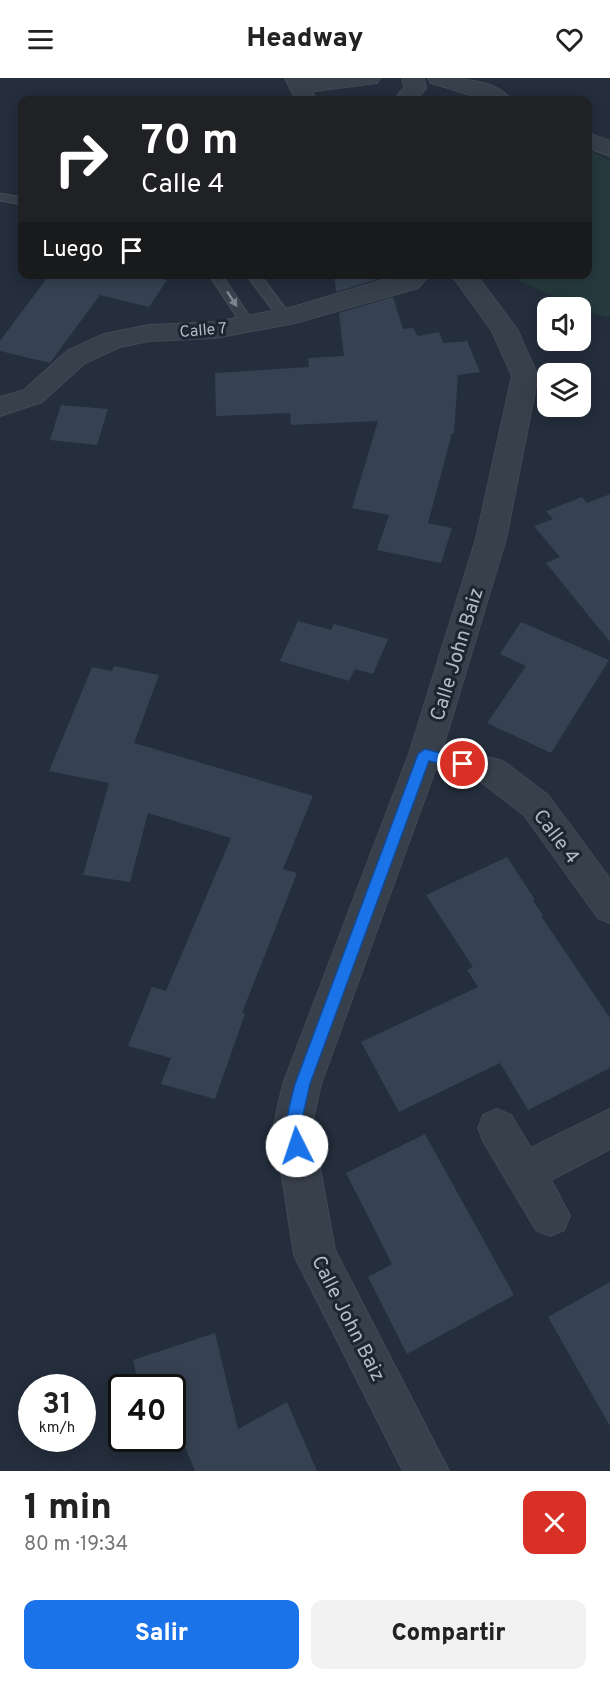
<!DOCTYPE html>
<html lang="es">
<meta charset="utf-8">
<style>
:root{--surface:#fff;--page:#f2f2f2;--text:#222;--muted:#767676;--accent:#1a73e8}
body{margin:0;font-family:Overpass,sans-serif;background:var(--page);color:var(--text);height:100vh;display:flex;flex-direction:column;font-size:22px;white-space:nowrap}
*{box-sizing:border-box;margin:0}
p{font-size:20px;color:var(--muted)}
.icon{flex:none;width:33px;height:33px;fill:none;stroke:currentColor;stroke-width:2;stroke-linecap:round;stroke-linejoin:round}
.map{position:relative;height:1393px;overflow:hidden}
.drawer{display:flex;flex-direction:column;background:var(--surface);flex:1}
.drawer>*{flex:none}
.banner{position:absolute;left:18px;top:18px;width:574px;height:183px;border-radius:12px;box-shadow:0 3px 15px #0003;background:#202124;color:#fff;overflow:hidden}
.controls{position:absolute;left:537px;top:219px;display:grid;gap:12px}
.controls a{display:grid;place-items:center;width:54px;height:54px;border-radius:12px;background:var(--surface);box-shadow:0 3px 15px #0003;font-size:30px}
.speed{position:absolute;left:18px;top:1296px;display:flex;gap:12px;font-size:30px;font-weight:700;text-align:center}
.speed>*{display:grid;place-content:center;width:78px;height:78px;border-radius:50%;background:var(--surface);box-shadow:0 3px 15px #0003;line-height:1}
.speed small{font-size:15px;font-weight:400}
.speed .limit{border:3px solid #111;border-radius:9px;background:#fff;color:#111}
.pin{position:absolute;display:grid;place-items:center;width:51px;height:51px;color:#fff;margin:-26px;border:3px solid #fff;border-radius:50%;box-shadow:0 2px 6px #0007}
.me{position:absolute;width:66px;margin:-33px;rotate:356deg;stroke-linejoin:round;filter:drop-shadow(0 0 4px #0008)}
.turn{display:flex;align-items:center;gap:21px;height:126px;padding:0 24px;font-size:27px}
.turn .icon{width:78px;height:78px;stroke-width:2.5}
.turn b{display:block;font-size:42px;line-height:51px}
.then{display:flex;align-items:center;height:57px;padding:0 24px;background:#0003;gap:12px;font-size:22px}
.round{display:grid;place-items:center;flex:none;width:63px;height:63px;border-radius:12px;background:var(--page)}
.overview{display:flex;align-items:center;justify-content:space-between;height:102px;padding:0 24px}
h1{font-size:36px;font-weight:800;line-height:45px}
.cta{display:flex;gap:12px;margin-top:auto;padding:12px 24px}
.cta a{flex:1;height:69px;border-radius:12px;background:var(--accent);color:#fff;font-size:24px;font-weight:800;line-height:69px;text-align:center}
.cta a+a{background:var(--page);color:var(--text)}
header{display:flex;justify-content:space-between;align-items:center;height:78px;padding:0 24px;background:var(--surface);font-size:27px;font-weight:800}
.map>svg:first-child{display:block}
.green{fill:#263a3d}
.building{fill:#364252}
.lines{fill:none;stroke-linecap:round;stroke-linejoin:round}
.service-casing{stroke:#414955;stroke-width:3}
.minor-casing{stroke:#414955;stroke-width:2}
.tertiary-casing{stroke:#414955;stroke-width:2}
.service{fill:#38404c;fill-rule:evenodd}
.minor{fill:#38404c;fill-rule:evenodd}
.tertiary{fill:#38404c;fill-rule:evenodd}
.oneway{fill:#7c8490}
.route{fill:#1a73e8;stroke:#114b97;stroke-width:1.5}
.labels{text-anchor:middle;stroke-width:6;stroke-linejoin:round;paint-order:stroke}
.far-street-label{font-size:16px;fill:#b4bbc7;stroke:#1d2531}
.street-label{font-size:20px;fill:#b4bbc7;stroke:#1d2531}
</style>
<header><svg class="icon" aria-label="menu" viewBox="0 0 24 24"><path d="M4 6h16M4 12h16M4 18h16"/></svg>Headway<svg class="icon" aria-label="heart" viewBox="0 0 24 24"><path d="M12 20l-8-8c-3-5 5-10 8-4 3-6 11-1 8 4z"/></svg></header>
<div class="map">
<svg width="610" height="1393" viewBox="0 0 610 1393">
<rect width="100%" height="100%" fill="#242e3c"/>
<path class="green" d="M588,72l22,11v156l-12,-2 -93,-40 83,-1z"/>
<path class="building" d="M50,196h93l24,6 -18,27 -49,-12 -50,68 -50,-12v-10z
M334,196h52l1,2 -51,16z
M393,219l10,32 10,-1 5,8 21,-4 4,11 24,-2 13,31 -22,3 -4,58h-2l-24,90 24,5 -11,35 -64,-13 12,-35 -37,-7 26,-87 -87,4 -1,-12 -74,3 -1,-43 94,-6 -1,-9 36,-2 -5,-43z
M61,327l47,4 -11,36 -47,-5z
M610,416v148l-64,-79 14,-6 -26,-31 19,-7 -7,-8 36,-14 5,6z
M298,543l33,9 3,-6 54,15 -15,35 -18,-5 -6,12 -69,-20z
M521,544l88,38 -58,93 -64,-30 39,-57 -26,-12z
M114,588l45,9 -25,68 179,53 -30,73 14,4 -55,140 3,1 -30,85 -54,-15 10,-26 -43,-12 24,-59 14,4 65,-153 -83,-25 -18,69 -47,-7 26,-92 -60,-12 43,-104 20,4z
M507,779l28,43 -2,1 10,14 -2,1 69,102v50l-82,42 -28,-47 -101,49 -38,-70 117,-55 -11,-17 6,-3 -47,-72z
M425,1056l89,161 -107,59 -39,-77 24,-13 -46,-91z
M610,1204v144l-62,-109z
M215,1255l23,96 49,-27 30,69h-122l-14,-34 -29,10 -2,-9h22v-50h-33l-6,-28z"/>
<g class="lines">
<g class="service-casing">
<path id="service" d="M0,116l22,4v6l-22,-4z
M209,196h12l33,50 -2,3h-8z
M246,196h13l30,40v6h-8z"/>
</g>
<g class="minor-casing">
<path id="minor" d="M320,0h60l-3,5 -8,1 -69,9 -8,-1 -3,-5 3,-5z
M402,0h22l2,10 -10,12h-22l10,-13z
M428,0c24,0 68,0 83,22 -28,3 -53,-10 -80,-17z
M588,55l22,8v15l-22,-8z
M403,196h27l-12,14 -123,35 -80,15 -66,3 -29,6 -35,16 -43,39 -42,14v-19l24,-7 43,-39 37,-17 45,-9 66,-3 78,-15z
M425,663l78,20 45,34 62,84v44l-12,-5 -74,-103 -43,-33 -68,-19 -4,-9 4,-9z
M497,1031l14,6 20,33 79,-39v40l-59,31 19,36 -6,14 -14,6 -14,-6 -53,-89 -5,-13 5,-13z"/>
</g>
<g class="tertiary-casing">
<path id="tertiary" d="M285,0h22l9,22h-20z
M451,196h25l41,55 21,47 -32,163 -65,215 -120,330 -9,40 23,126 114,221h-46l-109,-216 -20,-131 9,-40 126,-330 67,-215 36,-163 -20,-45z"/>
</g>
<use href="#service" class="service"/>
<use href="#minor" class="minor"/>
<use href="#tertiary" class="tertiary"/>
</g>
<defs><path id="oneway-solid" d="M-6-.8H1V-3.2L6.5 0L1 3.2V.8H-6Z" transform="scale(1.5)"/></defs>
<use class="oneway" href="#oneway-solid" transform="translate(232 221) rotate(57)"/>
<path class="route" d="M425,671l42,11 2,4 -6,6 -34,-9 -119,323 -9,40 4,22 -2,5 -6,3 -6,-3c-9,-23 -2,-44 4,-67l123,-330z"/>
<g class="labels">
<g class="far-street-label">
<text transform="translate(203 251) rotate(-5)" y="6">Calle 7</text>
</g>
<g class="street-label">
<text transform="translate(456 576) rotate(-73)" y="7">Calle John Baiz</text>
<text transform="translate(557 758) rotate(53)" y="7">Calle 4</text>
<text transform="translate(349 1240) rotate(63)" y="7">Calle John Baiz</text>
</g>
</g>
</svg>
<div class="controls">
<a><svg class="icon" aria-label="sound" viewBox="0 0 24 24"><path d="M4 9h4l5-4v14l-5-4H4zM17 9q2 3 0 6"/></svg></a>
<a><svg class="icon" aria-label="layers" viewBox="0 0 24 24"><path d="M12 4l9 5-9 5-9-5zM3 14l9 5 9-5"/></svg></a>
</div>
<div class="speed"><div>31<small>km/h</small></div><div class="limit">40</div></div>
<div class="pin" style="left:463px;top:686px;background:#d93025"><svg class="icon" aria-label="arrive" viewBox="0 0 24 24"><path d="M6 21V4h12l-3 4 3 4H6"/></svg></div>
<svg class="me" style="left:297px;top:1068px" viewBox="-20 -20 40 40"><circle r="19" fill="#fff"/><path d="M0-13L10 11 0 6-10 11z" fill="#1a73e8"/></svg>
<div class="banner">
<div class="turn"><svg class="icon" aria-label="right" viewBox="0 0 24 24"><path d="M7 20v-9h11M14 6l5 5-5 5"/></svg><div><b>70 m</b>Calle 4</div></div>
<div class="then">Luego<svg class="icon" aria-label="arrive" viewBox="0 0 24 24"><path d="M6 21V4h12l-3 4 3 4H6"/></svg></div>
</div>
</div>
<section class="drawer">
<div class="overview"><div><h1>1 min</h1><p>80 m · 19:34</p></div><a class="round" style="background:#d93025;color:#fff"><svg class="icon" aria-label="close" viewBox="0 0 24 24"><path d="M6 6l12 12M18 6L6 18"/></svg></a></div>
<div class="cta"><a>Salir</a><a>Compartir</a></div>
</section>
